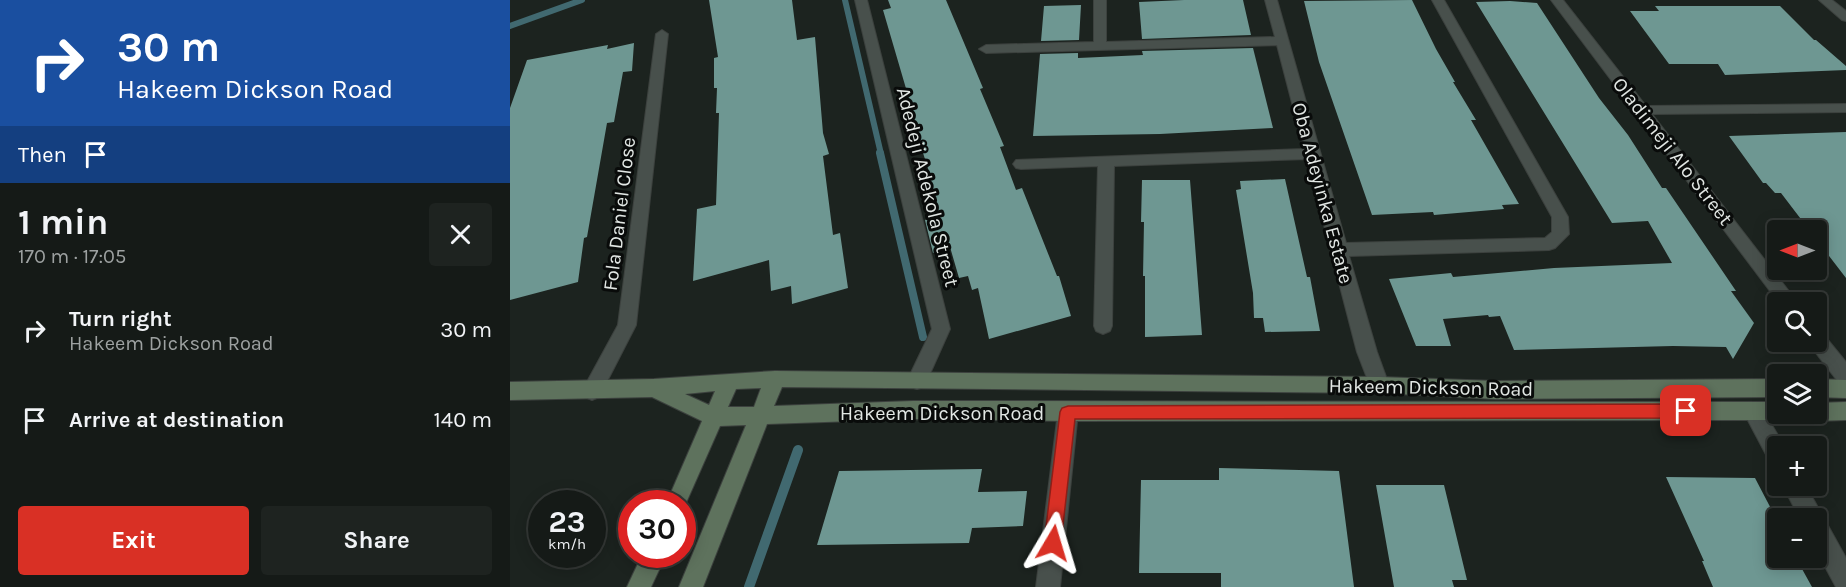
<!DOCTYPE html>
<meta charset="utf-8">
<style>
:root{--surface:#151a17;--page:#1e2320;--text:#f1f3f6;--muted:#9da1a1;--line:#343836;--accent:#d93025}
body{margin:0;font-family:Karla,sans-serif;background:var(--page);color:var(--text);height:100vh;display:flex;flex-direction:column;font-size:22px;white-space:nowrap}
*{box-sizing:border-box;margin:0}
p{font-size:20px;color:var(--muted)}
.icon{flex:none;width:33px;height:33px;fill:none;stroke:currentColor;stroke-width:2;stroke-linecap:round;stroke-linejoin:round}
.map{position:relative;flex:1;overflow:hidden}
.sheet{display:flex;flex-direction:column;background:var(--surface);width:510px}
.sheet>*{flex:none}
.top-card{background:#1a4fa0;color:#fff;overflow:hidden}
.needle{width:39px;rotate:270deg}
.fabs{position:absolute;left:1257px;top:220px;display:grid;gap:12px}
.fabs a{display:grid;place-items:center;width:60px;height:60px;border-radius:6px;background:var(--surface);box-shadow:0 3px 15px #0003,0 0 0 2px var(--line);font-size:30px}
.speed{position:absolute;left:18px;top:490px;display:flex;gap:12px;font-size:30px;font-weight:700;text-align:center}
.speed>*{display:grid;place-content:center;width:78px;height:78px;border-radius:50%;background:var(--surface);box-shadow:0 3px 15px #0003,0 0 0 2px var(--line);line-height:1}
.speed small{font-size:15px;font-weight:400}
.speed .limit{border:9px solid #d22;background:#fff;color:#111}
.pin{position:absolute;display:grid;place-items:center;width:51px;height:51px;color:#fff;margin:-26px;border-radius:12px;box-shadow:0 3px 9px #0006}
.me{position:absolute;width:66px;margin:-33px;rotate:7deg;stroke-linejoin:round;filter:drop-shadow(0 0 4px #0008)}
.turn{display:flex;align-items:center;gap:21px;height:126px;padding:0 18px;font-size:27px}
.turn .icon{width:78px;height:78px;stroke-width:2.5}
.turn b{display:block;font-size:42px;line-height:51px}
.then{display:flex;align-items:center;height:57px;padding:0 18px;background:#0003;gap:12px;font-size:22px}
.round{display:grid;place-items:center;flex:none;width:63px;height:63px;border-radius:6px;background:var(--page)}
.headline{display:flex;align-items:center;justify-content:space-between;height:102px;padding:0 18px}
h1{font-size:36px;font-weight:700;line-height:45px}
.action{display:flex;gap:12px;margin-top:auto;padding:12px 18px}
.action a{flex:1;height:69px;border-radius:6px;background:var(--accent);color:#fff;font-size:24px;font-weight:700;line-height:69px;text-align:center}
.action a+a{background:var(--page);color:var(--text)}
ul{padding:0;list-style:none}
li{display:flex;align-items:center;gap:18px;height:90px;padding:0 18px}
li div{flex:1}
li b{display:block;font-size:22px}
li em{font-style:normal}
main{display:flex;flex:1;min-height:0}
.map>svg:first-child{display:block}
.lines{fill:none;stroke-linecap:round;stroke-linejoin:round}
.stream-far2{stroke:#416970;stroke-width:6}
.stream-far1{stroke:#416970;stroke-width:8}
.stream{stroke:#416970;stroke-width:10}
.building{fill:#6e9792}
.street-casing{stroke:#3c413e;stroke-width:2}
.secondary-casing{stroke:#3c413e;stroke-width:2}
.street{fill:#48504c;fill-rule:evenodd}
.secondary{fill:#5e725d;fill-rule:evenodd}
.route{fill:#d93025;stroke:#8d1f18;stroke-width:1.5}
.labels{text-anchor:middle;stroke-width:6;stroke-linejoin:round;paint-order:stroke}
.street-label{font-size:20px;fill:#e2e7e4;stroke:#090b0a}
</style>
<main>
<section class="sheet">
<div class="top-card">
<div class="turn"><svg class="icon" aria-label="right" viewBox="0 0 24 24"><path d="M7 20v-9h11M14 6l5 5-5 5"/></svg><div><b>30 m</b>Hakeem Dickson Road</div></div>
<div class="then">Then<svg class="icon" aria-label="arrive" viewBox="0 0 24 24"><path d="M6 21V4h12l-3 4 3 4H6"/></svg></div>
</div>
<div class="headline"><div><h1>1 min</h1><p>170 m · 17:05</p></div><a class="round"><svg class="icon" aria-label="close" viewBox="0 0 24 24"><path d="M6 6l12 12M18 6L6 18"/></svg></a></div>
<ul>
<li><svg class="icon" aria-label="right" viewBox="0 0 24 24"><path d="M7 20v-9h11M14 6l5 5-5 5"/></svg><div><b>Turn right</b><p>Hakeem Dickson Road</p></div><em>30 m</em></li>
<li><svg class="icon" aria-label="arrive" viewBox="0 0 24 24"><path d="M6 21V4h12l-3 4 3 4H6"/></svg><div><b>Arrive at destination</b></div><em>140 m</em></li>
</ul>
<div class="action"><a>Exit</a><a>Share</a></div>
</section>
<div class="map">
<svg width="1336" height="587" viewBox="0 0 1336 587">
<rect width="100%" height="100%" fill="#1c231f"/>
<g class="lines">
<path class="stream-far2" d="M335,0l36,154
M0,26l72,-26"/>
<path class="stream-far1" d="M370,153l43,184"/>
<path class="stream" d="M239,587l49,-137"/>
</g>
<path class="building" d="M199,0h83l5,40 18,-3 8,96 6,21 -6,2 10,79 7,-2 8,55 -56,16 -1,-18 -20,5 -2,-31 -76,21 4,-72 19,-4 3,-92h-3l1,-25h-3v-30l4,-1z
M378,0h58l37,88 -3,1 24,57 -4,1 16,43 6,-2 35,88h2l12,40 -82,23 -11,-51 -6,2 -4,-14 -9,2 -9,-31 -17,6 -8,-33 12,-4 -13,-36 7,-2 -22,-69h3l-29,-99 8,-2z
M674,0h59l8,35 -109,4 -3,-37z
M902,0l24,49 19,33h-2l23,38h-5l48,84 -17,1 2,4 -70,6 -1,-3 -61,3 -53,-153 -15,-61z
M1000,1l27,2 62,95 29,37 34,53h4l70,103h-5l23,32 -21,36 -7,-12 -53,-1 -159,4 -14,-34 -11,1 -1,-2 -45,4 8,27h-35l-27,-67 62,-6 2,4 101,-9 118,-5 -24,-42 -36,2 -136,-221z
M571,5l-2,35 -38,1 3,-35z
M1145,6h125l34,34h2l30,26v4l-121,5 -7,-11h-49l-39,-53h29z
M124,43l-2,28 -9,1 -9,50 -7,1 -20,114 -3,1 -6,44 -68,18v-192l17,-48 81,-15 -1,4z
M743,48l20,80 -113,6 -127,2 7,-82 38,-1v5l65,-3 -1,-4z
M1336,132v146l-30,-39v-8h-6l-29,-38h-6l-9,-10h-3l-34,-47z
M775,179l22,98h3l10,54 -55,1 -2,-14h-9l-1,-25 -17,-103 5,-1 -1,-8z
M632,180h48l12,155 -57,2v-61h-2l1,-54h-3z
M709,468l120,3 15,116h-133v-14h-82l2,-93h78z
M472,469l-4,23 49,-1 -4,35 -51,2 -3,15 -152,2 22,-74z
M1156,477l89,1 23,44v36h18l16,29h-99l-11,-26h2z
M866,485h68l23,95h-15l2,7h-60z"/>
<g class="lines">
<g class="street-casing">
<path id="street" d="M345,0h12l83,329 -26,58 -7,2 -7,-2 -3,-6 25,-52z
M584,0h12v42l169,-5 -10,-37h12l69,243 199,-5 7,-6v-15l-120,-217h12l124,217 1,17 -14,14 -6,2 -200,6 28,96 12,33 -3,6 -7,2 -7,-2 -15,-39 -50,-193 -193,7 -2,160 -2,5 -7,3 -7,-3 -2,-5 4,-160 -77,3 -5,-1 -3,-4 3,-4 288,-11 -27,-104 -291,8 -7,-4 7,-4 108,-3z
M1041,0h12l83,106 200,-2v8l-194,2 146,189h-19z
M1309,0h13l14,11v10l-4,-1z
M152,30l6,4 -32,291 -37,72 -7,3 -7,-3 -3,-6 36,-66 38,-291z
M1306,331l7,3 23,28v23l-7,-2 -30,-39 -1,-2h8z
M1243,402l7,3 25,42h-7v18l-8,-3 -27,-51 3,-6z
M558,403l7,3 3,6 -18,175h-24l22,-175 3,-6z
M1273,486h23l40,72v29h-10l-20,-37v-31h-16z"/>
</g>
<g class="secondary-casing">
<path id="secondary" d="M265,371l604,6 117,4 282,-2v18l-282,2 -117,-6 -597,-6 -8,19 139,-5 865,1v12h9l-2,3 -7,3 -710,1 -155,-2 -146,5 -64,163h-24l67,-162 -26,1 -38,86v-8h-16l36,-83 -50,-24 -142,3v-18l144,-3zM251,388l-7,19h-26l8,-18zM205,391l-6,14 -24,-11z
M1306,379l30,1v18l-30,-1z
M1336,402v18l-30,1 -7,-3 -2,-4h9v-11z
M132,555h24l-15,32h-24z"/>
</g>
<use href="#street" class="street"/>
<use href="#secondary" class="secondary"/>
</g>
<path class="route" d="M1176,404l5,2 2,5 -2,5 -5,2 -611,1 -14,124 -2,6 -6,3 -6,-3 -3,-6 16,-131 2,-4 6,-2z"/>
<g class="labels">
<g class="street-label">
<text transform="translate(1163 151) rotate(52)" y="7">Oladimeji Alo Street</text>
<text transform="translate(418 187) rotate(76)" y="7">Adedeji Adekola Street</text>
<text transform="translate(813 193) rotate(75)" y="7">Oba Adeyinka Estate</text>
<text transform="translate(109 214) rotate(-83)" y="7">Fola Daniel Close</text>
<text transform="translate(921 387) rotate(1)" y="7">Hakeem Dickson Road</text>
<text x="432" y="420">Hakeem Dickson Road</text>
</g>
</g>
</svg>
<div class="fabs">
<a><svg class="needle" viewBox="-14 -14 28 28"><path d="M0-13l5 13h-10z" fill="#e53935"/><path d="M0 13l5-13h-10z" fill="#9da1a1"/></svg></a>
<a><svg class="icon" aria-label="search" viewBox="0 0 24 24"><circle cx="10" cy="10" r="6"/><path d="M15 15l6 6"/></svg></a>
<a><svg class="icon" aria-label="layers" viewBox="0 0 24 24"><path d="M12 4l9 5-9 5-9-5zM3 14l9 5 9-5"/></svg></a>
<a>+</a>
<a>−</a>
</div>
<div class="speed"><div>23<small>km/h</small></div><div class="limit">30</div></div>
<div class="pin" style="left:1176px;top:411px;background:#d93025"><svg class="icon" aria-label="arrive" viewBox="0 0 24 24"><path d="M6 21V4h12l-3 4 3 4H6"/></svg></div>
<svg class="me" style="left:543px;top:543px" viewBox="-20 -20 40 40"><path d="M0-17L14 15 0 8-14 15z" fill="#d93025" stroke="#fff" stroke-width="4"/></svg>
</div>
</main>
